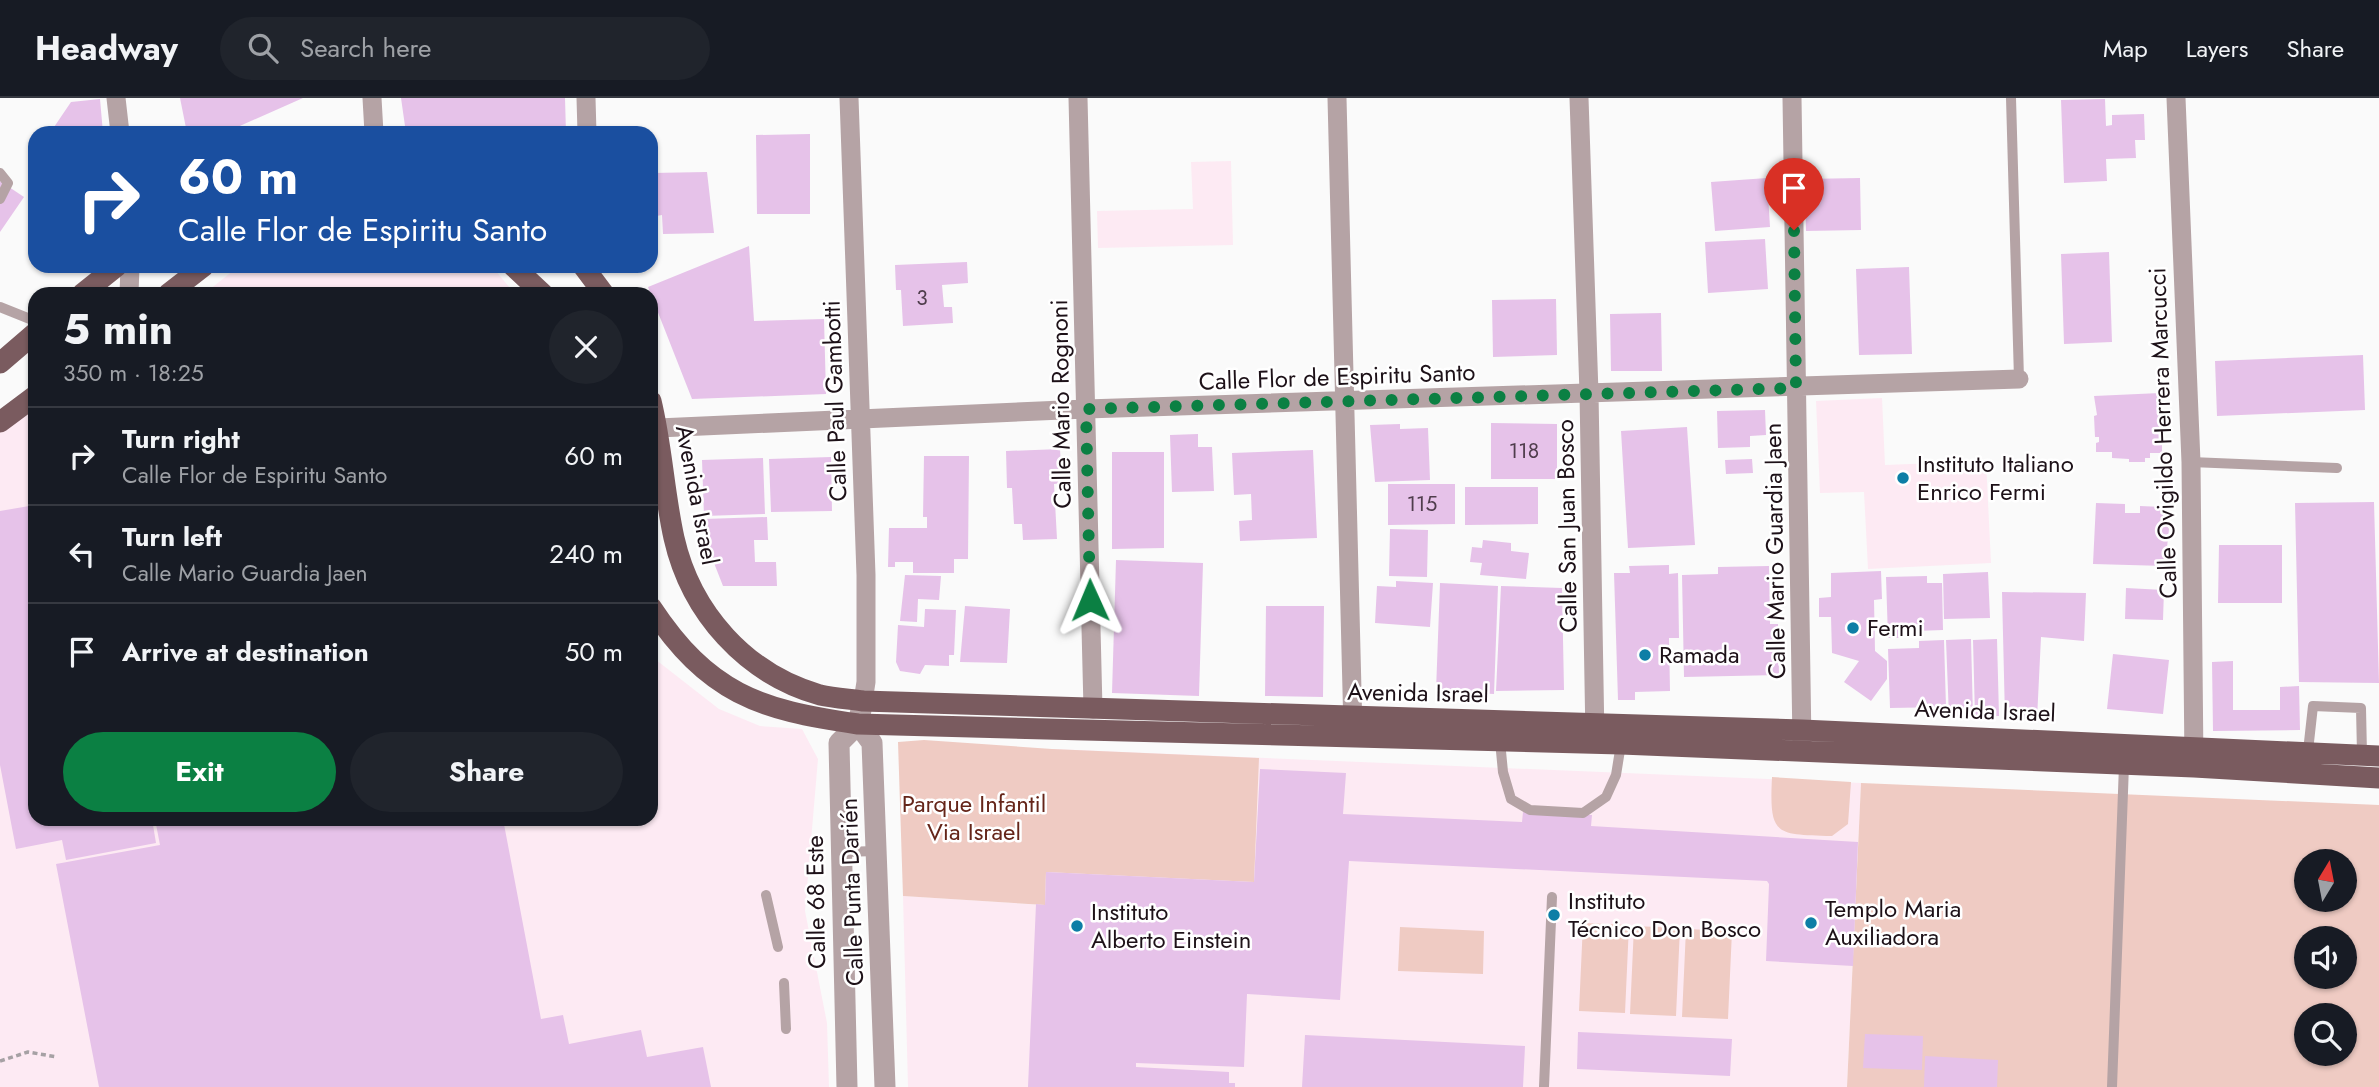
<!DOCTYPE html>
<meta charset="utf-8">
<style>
:root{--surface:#171b24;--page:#20242c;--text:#f1f3f6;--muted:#9ea1a6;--line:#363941;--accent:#0b8043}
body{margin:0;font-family:Jost,sans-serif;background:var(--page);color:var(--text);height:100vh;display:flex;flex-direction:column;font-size:26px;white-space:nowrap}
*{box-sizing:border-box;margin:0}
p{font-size:23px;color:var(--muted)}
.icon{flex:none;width:38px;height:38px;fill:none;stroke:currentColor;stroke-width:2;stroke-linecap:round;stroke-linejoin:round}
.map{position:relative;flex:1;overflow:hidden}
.side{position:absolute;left:28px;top:189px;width:630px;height:539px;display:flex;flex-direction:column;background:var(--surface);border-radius:21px;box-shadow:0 2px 5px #0004}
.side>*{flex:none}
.top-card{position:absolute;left:28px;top:28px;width:630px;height:147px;border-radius:21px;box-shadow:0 2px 5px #0004;background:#1a4fa0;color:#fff;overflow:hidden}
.needle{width:46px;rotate:10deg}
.tools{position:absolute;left:2294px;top:751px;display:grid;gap:14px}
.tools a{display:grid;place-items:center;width:63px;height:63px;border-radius:50%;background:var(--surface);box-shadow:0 2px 5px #0004;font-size:35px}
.pin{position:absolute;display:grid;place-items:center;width:60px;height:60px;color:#fff;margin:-72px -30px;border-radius:50% 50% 50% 0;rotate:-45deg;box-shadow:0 0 7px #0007}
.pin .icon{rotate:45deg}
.me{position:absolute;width:77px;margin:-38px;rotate:359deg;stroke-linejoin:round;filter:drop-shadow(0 0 5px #0008)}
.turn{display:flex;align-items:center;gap:24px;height:147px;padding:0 35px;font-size:32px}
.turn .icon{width:91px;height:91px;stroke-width:2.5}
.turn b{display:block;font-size:49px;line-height:60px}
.round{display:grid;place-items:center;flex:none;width:74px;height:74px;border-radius:37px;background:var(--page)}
.summary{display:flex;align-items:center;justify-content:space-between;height:119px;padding:0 35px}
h1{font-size:42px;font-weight:700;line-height:52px}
.primary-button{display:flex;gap:14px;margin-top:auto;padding:14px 35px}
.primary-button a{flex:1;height:80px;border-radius:42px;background:var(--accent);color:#fff;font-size:28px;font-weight:700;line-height:80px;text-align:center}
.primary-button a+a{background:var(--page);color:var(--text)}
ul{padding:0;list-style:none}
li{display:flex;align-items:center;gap:21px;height:98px;padding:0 35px;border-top:2px solid var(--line)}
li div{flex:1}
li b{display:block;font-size:26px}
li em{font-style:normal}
header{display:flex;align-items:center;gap:42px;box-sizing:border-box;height:98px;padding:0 35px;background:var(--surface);border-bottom:2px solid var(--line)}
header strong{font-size:33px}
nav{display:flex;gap:38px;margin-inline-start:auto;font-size:24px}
.search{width:490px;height:63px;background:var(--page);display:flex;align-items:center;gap:18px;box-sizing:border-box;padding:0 24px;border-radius:38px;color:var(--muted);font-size:26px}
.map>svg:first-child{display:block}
.built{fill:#fdeaf3}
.green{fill:#efcbc3;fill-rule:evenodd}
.building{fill:#e6c2e9}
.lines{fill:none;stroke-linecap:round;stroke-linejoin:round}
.path{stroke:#a6a1a4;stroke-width:3.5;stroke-dasharray:5 3.5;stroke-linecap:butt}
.service{stroke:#b5a3a5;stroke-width:10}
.minor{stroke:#b5a3a5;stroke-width:19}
.tertiary{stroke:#b5a3a5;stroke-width:21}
.primary{stroke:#7a5b5f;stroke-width:21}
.route{stroke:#0b8043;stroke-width:12;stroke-dasharray:0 21.6}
.poi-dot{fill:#0d7ea6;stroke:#fff;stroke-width:2.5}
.labels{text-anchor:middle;stroke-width:5;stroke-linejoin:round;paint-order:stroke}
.number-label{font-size:21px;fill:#4f3d4c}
.street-label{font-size:24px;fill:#1d1118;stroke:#fff}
.poi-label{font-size:24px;fill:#1d1118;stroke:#fff;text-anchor:start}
.park-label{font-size:24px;fill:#652519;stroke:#fff}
</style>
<header>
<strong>Headway</strong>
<div class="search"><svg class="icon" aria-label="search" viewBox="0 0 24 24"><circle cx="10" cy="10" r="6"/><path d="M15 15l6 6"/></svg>Search here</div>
<nav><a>Map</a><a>Layers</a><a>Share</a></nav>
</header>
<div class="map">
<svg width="2379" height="989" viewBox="0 0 2379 989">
<rect width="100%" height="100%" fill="#fafafa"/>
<path class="built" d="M1231,63l2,84 -135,3 -1,-37 96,-2 -2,-47z
M239,168h248l8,4 20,24h-311z
M1882,300l3,67 101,-4 5,102 -123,6 -4,-77 -44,1 -4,-92z
M35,309v412h616v-163l68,53 41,17 42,3 16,30 -13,152 22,112 2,64h-829v-665z
M1052,651l809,34 -14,304h-939l-5,-191 141,9z"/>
<path class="green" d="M924,642l128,9 207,9 -5,124 -208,-10 -1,33 -142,-9 -5,-154z
M1772,679l79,5 -3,42 -16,12c-56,-2 -63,1 -60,-59z
M1861,685l518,22v282h-532zM2306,763h39v39h-39zM2306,840h39v38h-39zM2306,917h39v39h-39z
M1583,825l46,2 -4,88 -46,-2z
M1634,828l46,2 -4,88 -46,-2z
M1400,829l84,4 -1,43 -85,-3z
M1686,831l46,2 -4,88 -46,-2z"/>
<path class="building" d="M180,0h123l-79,35h-37z
M401,0h164l1,35h-160z
M100,1l3,34h-53l21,-31z
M2105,1l1,27 6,-1v-10l32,-1 1,26h-10l1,18 -30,1 1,22 -43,2 -3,-83z
M810,36v80h-53l-1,-79z
M707,74l7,61 -51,1 -1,-19 -11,2v-44z
M1767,80l3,49 -55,4 -4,-49z
M1860,80l1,52 -55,1 -1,-52z
M0,83l24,16 -24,35z
M1765,141l3,50 -60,4 -3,-51z
M749,148l5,75 70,-2 2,75 -134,5 -44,-112z
M2109,154l3,90 -48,2 -3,-90z
M967,164l1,21 -26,2 2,22h8l1,16 -50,3 -2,-36h-5l-1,-25z
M1909,169l3,87 -53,1 -3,-86z
M1556,201l1,56 -64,2 -1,-57z
M1661,215l1,58h-51l-1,-57z
M2363,257l2,55 -148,6 -2,-55z
M2160,295l6,34 -4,11v15h-12v5h-5v4h-16v-3l-17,-1v-6h-16v-9l3,-1v-5h-4l-1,-21 3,-1 -3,-19z
M1765,312l1,25 -16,1v11l-32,1 -1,-37z
M1491,325l66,1v55h-66z
M1400,326v5l28,-1 2,52 -55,2 -5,-57z
M1687,329l8,118 -67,3 -7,-117z
M1198,336v13h14l2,44 -42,1 -2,-57z
M1060,351l2,34 -8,1 3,55 -34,1 -1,-16h-8l-2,-36h-5l-1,-37z
M1313,352l4,88 -77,3 -1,-20 13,-1 -1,-26 -17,1 -2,-42z
M1112,354h52v96l-52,1z
M924,358h45l-1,103h-14v14h-41v-11h-18v5h-7l1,-39h38v-11h-4z
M831,359l1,54 -61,1 -2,-53z
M763,360l2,56 -61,2 -2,-56z
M1752,361l1,14 -27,1 -1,-14z
M1388,386h67v40l-67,1z
M1465,389h73v37l-73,1z
M2374,404l5,181 -80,-1 -4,-179z
M2096,405l29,1v9h15v-7l23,1v12l6,10 -4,37 -72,-2z
M35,407v314h117l4,24 -90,17 -4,-20 -46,9 -16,-84v-254z
M767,419l1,23h-14l1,22h21l1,24h-54l-18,-46 -1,-21z
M1390,431l38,1 -1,47 -38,-1z
M1483,442l28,3v8l18,2 -3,26 -46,-4 2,-12 -12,-1 2,-15 10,1z
M2219,447h63v58h-64z
M1116,462l87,3 -4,133 -87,-3z
M1669,467v9l9,-1 1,65h-10l1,53 -35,1v8h-17l-4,-127h16l-1,-7z
M1769,468l1,58h8l1,51 -95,2 -2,-102 36,-1v-7z
M1881,473l1,28 -8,1 1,51 12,10v18l-16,22 -27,-19 15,-21 -27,-8 -1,-36h-12v-19l12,-1v-24z
M1988,474l2,46 -46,1 -1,-45z
M905,477l36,1 -2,24 -21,-1 -1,23 -17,-1z
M1927,478v7h15l1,47 -27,1 1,7h-29l-2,-61z
M1396,483l37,2 -3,44 -55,-4 2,-37 19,1z
M1440,485l58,3 -4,108 -58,-3z
M1501,488l61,2 2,102 -68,1z
M2126,490l38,2 -1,30 -38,-1z
M2002,494l84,1 -2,48 -43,-4 -4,82 -32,-1z
M965,508l45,3 -3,54 -47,-1z
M1266,508h58l-1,91 -58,-1z
M925,511l31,1 -2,45h-5v11l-24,-1 -5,9 -20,-3 -4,-9 2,-37 26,2z
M1971,541l2,77 -24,1 -3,-77z
M1997,541l2,77 -24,1 -2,-77z
M1944,542l2,67 -56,1 -2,-59 31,-1v-7z
M2113,556l56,6 -6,54 -56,-5z
M2233,563v49h47v-23l19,-1 1,44 -87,1 -1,-69z
M1260,671l86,4 -3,41 179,8 1,-10 69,3 -1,11 267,16 -5,124 -87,-5 3,-77 -2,-3 -418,-20 -9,139 -93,-6 -3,73 -108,-4v4l93,5v11h6v4h-207l8,-183 9,1 1,-33 208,10z
M155,721h348l38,200 22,-4 6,29 72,-14 6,27 56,-10 8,40h-612l-43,-223 104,-19z
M1578,934l154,7 -2,37 -153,-7z
M1865,936l58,2 -1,34 -59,-2z
M1305,937l220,11 -2,41h-221z
M1925,958l73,4 -1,27h-73z"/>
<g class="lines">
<path class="path" d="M0,963l28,-9 29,5"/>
<path class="service" d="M2011,0l8,281
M0,75l8,10 -8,16
M0,209l35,14
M2191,364l146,6
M1500,643l3,31 8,27 19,11 53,3 23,-16 10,-22 5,-31
M2308,653l5,-45 48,2 1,46
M842,754l34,-1
M766,797l12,52
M784,885l2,46
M1544,989l8,-190
M2112,989l12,-322"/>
<path class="minor" d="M116,0l4,35
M372,0l2,35
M586,0l1,35
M849,0l17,477v107l-3,19
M1078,0l15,611
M1337,0l16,632
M1579,0l10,295 6,346
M1792,0l10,646
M2176,0l15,364 3,301
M129,196l1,-28
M658,330l428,-19 933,-30"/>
<path class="tertiary" d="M861,612l-3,14 14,19 13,344
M847,989l-8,-344 19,-19"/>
<path class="primary" d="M513,168l30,28
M583,168l21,28
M82,196l35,-28
M168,196l36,-28
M0,265l35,-30
M651,303c11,45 13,92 23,137 17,75 72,136 146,157 14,3 29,4 43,6l939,29 577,26
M0,324l35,-26
M651,509c57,86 107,103 207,117l763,20 573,23 185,11"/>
</g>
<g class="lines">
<path class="route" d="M1090,502l-4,-191 710,-21 -2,-158"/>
</g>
<g class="poi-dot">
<circle cx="1903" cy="380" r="7"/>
<circle cx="1853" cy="530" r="7"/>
<circle cx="1645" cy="557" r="7"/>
<circle cx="1554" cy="817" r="7"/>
<circle cx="1811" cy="825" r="7"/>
<circle cx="1077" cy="828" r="7"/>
</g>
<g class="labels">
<g class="number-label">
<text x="922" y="207">3</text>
<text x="1524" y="360">118</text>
<text x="1422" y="413">115</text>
</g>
<g class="street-label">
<text transform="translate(1337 279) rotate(-2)" y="8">Calle Flor de Espiritu Santo</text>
<text transform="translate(835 303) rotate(-92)" y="8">Calle Paul Gambotti</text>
<text transform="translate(1061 306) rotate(-91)" y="8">Calle Mario Rognoni</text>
<text transform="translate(2163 335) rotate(-92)" y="8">Calle Ovigildo Herrera Marcucci</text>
<text transform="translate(697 397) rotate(79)" y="8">Avenida Israel</text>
<text transform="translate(1567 428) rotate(-91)" y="8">Calle San Juan Bosco</text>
<text transform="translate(1775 453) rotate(-91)" y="8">Calle Mario Guardia Jaen</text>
<text transform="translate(1418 595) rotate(1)" y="8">Avenida Israel</text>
<text transform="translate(1985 613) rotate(2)" y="8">Avenida Israel</text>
<text transform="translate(852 794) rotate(-92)" y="8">Calle Punta Darién</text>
<text transform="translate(816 804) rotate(-91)" y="8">Calle 68 Este</text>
</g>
<g class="poi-label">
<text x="1917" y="374">Instituto Italiano<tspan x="1917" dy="28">Enrico Fermi</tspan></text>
<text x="1867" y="538">Fermi</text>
<text x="1659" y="565">Ramada</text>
<text x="1568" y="811">Instituto<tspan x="1568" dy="28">Técnico Don Bosco</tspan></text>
<text x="1825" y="819">Templo Maria<tspan x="1825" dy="28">Auxiliadora</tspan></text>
<text x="1091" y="822">Instituto<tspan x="1091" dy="28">Alberto Einstein</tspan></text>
</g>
<g class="park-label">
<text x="974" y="714">Parque Infantil<tspan x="974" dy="28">Via Israel</tspan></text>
</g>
</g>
</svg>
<div class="tools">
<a><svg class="needle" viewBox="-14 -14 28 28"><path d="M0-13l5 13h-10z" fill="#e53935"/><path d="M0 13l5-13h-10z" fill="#9ea1a6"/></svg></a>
<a><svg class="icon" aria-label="sound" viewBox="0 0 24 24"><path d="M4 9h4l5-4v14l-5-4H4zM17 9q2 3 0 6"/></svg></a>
<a><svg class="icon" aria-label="search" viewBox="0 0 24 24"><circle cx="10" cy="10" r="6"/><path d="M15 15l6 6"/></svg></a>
</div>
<div class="pin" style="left:1794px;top:132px;background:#d93025"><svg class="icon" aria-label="arrive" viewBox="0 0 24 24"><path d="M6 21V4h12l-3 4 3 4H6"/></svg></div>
<svg class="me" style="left:1090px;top:502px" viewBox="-20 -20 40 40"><path d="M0-17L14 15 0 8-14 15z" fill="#0b8043" stroke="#fff" stroke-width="4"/></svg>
<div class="top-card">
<div class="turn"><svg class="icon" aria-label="right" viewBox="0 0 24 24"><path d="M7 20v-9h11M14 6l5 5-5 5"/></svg><div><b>60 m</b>Calle Flor de Espiritu Santo</div></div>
</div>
<section class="side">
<div class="summary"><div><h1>5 min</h1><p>350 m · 18:25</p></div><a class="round"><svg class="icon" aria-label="close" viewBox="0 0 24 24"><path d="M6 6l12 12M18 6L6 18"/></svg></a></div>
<ul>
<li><svg class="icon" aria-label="right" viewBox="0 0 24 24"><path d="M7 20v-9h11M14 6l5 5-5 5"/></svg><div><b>Turn right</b><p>Calle Flor de Espiritu Santo</p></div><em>60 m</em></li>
<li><svg class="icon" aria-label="left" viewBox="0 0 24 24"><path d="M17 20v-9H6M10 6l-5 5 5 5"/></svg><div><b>Turn left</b><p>Calle Mario Guardia Jaen</p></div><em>240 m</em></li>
<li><svg class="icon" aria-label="arrive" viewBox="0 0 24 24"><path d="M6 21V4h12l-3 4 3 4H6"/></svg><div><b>Arrive at destination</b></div><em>50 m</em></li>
</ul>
<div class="primary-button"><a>Exit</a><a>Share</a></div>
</section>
</div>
